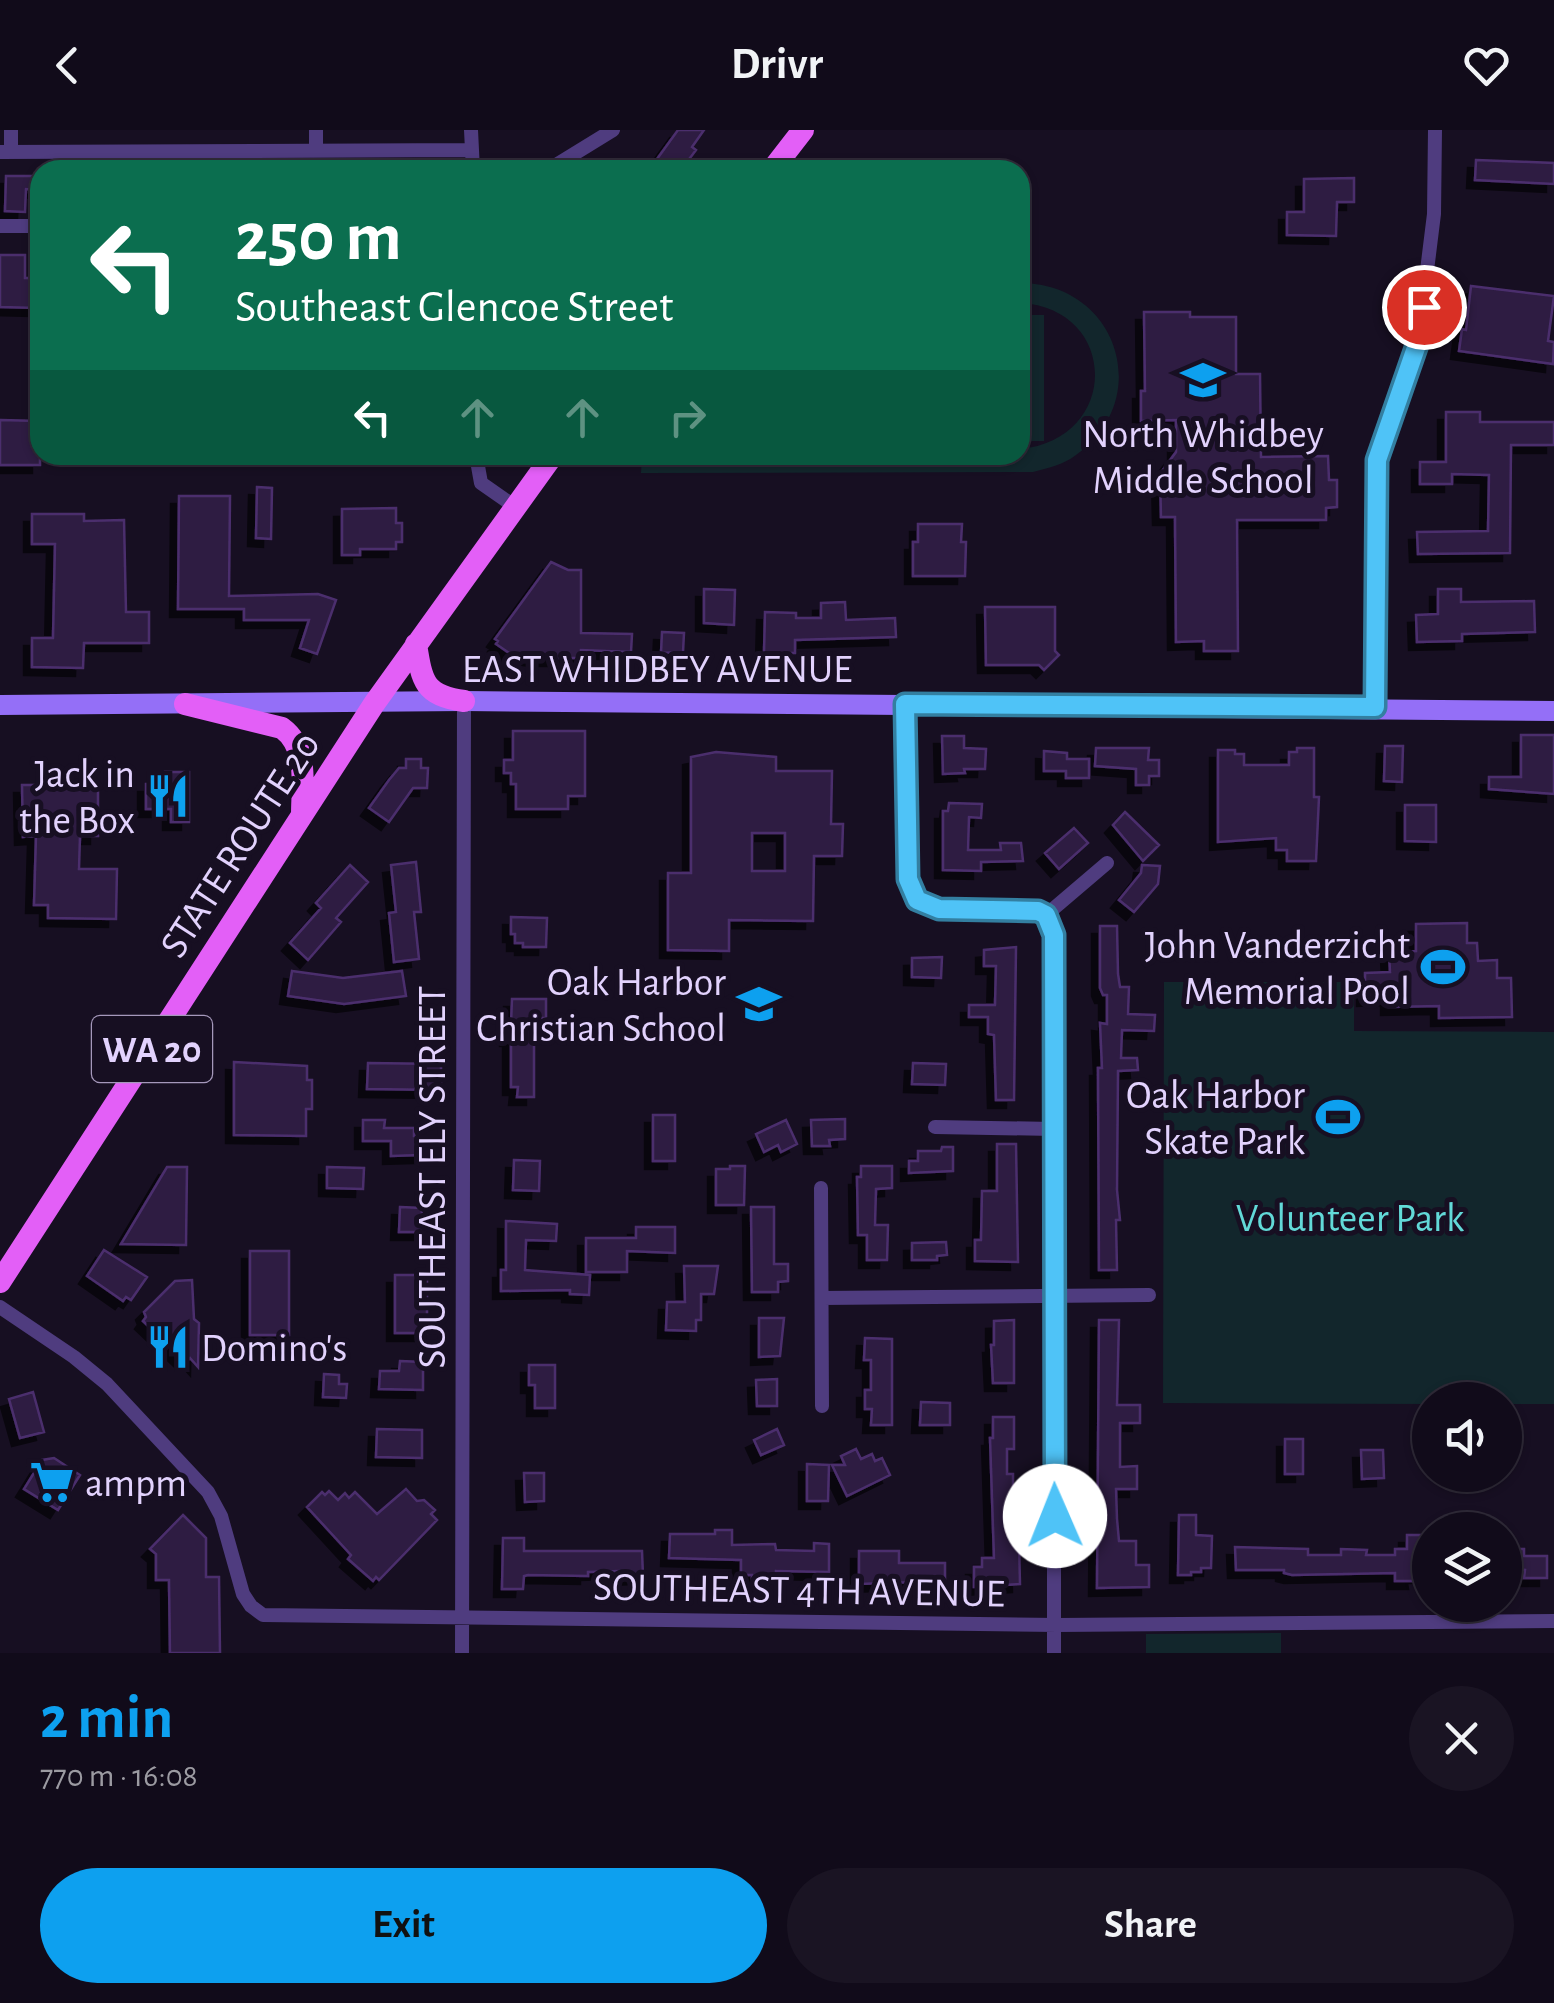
<!DOCTYPE html>
<meta charset="utf-8">
<style>
:root{--surface:#110b1a;--page:#1a1423;--text:#f1f3f6;--muted:#9c9ba2;--line:#302b39;--accent:#0da0ef}
body{margin:0;font-family:"Alegreya Sans",sans-serif;background:var(--page);color:var(--text);height:100vh;display:flex;flex-direction:column;font-size:38px;white-space:nowrap}
*{box-sizing:border-box;margin:0}
p{font-size:32px;color:var(--muted)}
.icon{flex:none;width:55px;height:55px;fill:none;stroke:currentColor;stroke-width:2;stroke-linecap:round;stroke-linejoin:round}
.map{position:relative;height:1523px;overflow:hidden}
.drawer{display:flex;flex-direction:column;background:var(--surface);flex:1}
.drawer>*{flex:none}
.top-card{position:absolute;left:30px;top:30px;width:1000px;height:305px;border-radius:30px;box-shadow:0 2px 8px #0004,0 0 0 2px var(--line);background:#0b6e4f;color:#fff;overflow:hidden}
.buttons{position:absolute;left:1412px;top:1252px;display:grid;gap:20px}
.buttons a{display:grid;place-items:center;width:110px;height:110px;border-radius:50%;background:var(--surface);box-shadow:0 2px 8px #0004,0 0 0 2px var(--line);font-size:50px}
.pin{position:absolute;display:grid;place-items:center;width:85px;height:85px;color:#fff;margin:-42px;border:5px solid #fff;border-radius:50%;box-shadow:0 2px 10px #0007}
.me{position:absolute;width:110px;margin:-55px;rotate:359deg;stroke-linejoin:round;filter:drop-shadow(0 0 8px #0008)}
.turn{display:flex;align-items:center;gap:35px;height:210px;padding:0 40px;font-size:45px}
.turn .icon{width:130px;height:130px;stroke-width:2.5}
.turn b{display:block;font-size:70px;line-height:85px}
.lanes{display:flex;align-items:center;height:95px;padding:0 40px;background:#0003;justify-content:center;gap:50px;direction:ltr}
.lanes .off{opacity:.35}
.round{display:grid;place-items:center;flex:none;width:105px;height:105px;border-radius:52px;background:var(--page)}
.overview{display:flex;align-items:center;justify-content:space-between;height:170px;padding:0 40px}
h1{font-size:60px;font-weight:700;line-height:75px;color:var(--accent)}
.action{display:flex;gap:20px;margin-top:auto;padding:20px 40px}
.action a{flex:1;height:115px;border-radius:60px;background:var(--accent);color:#111;font-size:40px;font-weight:700;line-height:115px;text-align:center}
.action a+a{background:var(--page);color:var(--text)}
header{display:flex;justify-content:space-between;align-items:center;height:130px;padding:0 40px;background:var(--surface);font-size:45px;font-weight:700}
.map>svg:first-child{display:block}
.green{fill:#12262c}
.building{fill:#2d1c42;stroke:#4b2f6d;stroke-width:2.5;fill-rule:evenodd;filter:url(#shadow)}
.lines{fill:none;stroke-linecap:round;stroke-linejoin:round}
.street{stroke:#4f3c7f;stroke-width:14}
.secondary{stroke:#946ff7;stroke-width:20}
.primary{stroke:#e35ff7;stroke-width:22}
.route-casing{stroke:#337fa1;stroke-width:25}
.route{stroke:#4fc3f7;stroke-width:18}
.labels{text-anchor:middle;stroke-width:10;stroke-linejoin:round;paint-order:stroke}
.shield{fill:#170f22;stroke:#a598bb;stroke-width:2.5}
.shield-label{font-size:38px;font-weight:bold;fill:#e2d2fd}
.poi-label{font-size:40px;fill:#e2d2fd;stroke:#170f22;text-anchor:end}
.street-label{font-size:40px;fill:#e2d2fd;stroke:#170f22}
.park-label{font-size:40px;fill:#62d9d8;stroke:#170f22}
</style>
<header><svg class="icon" aria-label="back" viewBox="0 0 24 24"><path d="M15 5l-7 7 7 7"/></svg>Drivr<svg class="icon" aria-label="heart" viewBox="0 0 24 24"><path d="M12 20l-8-8c-3-5 5-10 8-4 3-6 11-1 8 4z"/></svg></header>
<div class="map">
<svg width="1554" height="1523" viewBox="0 0 1554 1523">
<defs>
<filter id="shadow"><feDropShadow dx="-8" dy="8" stdDeviation="0" flood-color="#0009"/></filter>
</defs>
<rect width="100%" height="100%" fill="#170f22"/>
<path class="green" d="M1020,153c98,0 135,116 56,172 -13,10 -28,13 -43,17l-392,1 1,-18h378v-6c101,-10 99,-141 0,-146z
M1020,185h24v126h-24z
M1164,852h190v49l200,1v372h-49v-4h-75v4l-267,-1z
M1281,1503v20h-135v-19z"/>
<path class="building" d="M678,0h26l-12,17 4,3 -15,20h-47l23,-11z
M1476,30l78,3v21l-79,-4z
M6,46h34v14l-14,-1 -1,23 -20,-1z
M1354,48v24h-17l-1,34 -49,-1v-23h17v-33z
M0,125h25v23h14l-1,30 -38,-1z
M1471,156l83,10 -6,45 6,1 -1,22 -94,-13 3,-22 4,1z
M1144,182h46v5h46v57h24l1,83 67,-1 1,24h8v27l-11,1v12h-89l1,131h-34v-10l-28,1 -1,-125h-14l-1,-43 16,-22v-32l-35,1v-30h4z
M1446,282h34v10h74v23h-43l-1,108 -92,1 -1,-22 71,-1 1,-56 -37,-1v10h-32v-22h26z
M0,290l40,1v44h-40z
M257,357l15,1 -1,51 -15,-1z
M179,366h51l-1,100 89,-2 18,6 -19,54 -17,-6 9,-28h-65v-11h-66z
M396,378v15h6v19h-6v7h-36v6h-18v-46z
M32,384h52v7l40,-1 2,92h23v31h-65l-1,25 -51,-1v-29h21l2,-94h-23z
M918,394h44l-1,18h5l-1,34h-52v-34h5z
M551,432l17,8h13v63l51,1 -1,18 -50,-2v8h-42l-27,-3 -16,-11 2,-3 -3,-2z
M704,459l31,1 -1,35 -30,-2z
M1438,459h23v13l73,-1 1,31 -73,2v7l-45,1 -1,-27 22,-1z
M845,472l1,18 49,-2 1,19 -101,3v13h-31l1,-41 31,1v5h25v-15z
M985,477h70v44l4,4 -15,15 -5,-5h-53z
M662,502l22,1 -1,19 -22,1z
M513,601h72v65h-17v13h-52v-25h-5v-11h-7v-13h9z
M1521,605h33v59l-65,-5v-12h32z
M942,606h22v12l22,1 -1,20h-21l1,4 -22,1z
M1385,616h18l-1,36 -18,-1z
M1096,618h53l-1,12h11v16h-10v9h-13v-16l-41,-3z
M1297,618h17v49h5l-3,64h-29v-11h-11v-12l-58,4v-92h17v4h9v11h45v-13h8z
M1044,621l23,2v6h22v19h-23v-7h-22z
M716,622l60,5v14h56l-1,53h12l-1,32h-28l-1,65 -84,-1v31l-61,-1v-77h23v-116zM752,703h33v38h-33z
M406,629h15v9h7l-1,20h-14l-24,34 -20,-14 20,-28 10,-12h7z
M165,642h24v50h-18v-13h-25v-25h19z
M22,655h76v51h-18l-1,33h38l-1,50 -68,-1v-13h-14l2,-69 -13,1z
M949,673l33,1 -1,14 -12,-1 -1,33h33l-1,-7h21l2,18 -42,1v9l-38,-1v-59h5z
M1405,675h31v37l-31,-1z
M1125,682l34,33 -16,16 -30,-36z
M1074,698l14,15 -29,26 -14,-16z
M416,732l5,50h-7l5,47 -25,3 -5,-49 7,-1 -5,-47z
M350,735l18,17 -32,36 5,4 -33,38 -18,-17 31,-35 -5,-5z
M1142,735l18,1 -2,18 -24,28 -15,-12 22,-27z
M511,787l36,1 -1,29h-23v-4h-8v-9h-4z
M1467,793v20h10l1,18 19,-1v18h14l1,39 -73,1v-12l-50,1v-10l-24,1v-25l25,-1 -1,-20 27,-1v-27z
M1100,796h17l1,48 2,13h9l-1,27 27,1 -1,16 -32,-1 -1,28h16l1,12 -20,1 -1,119 3,30h-4l1,50h-18l-1,-202h4l-2,-45 7,1v-29h-4l-3,-7z
M1016,817l-2,153h-18l-2,-65 -6,-1v-17h-19v-12h26l1,-39h-12v-16z
M942,827l-1,21 -29,-1v-19z
M292,841l51,7 59,-7 4,25 -62,8 -56,-8z
M512,869h34v19h-12v79h-17l1,-10h-7v-49h-3v-14h3z
M234,932l73,4v14h5v29h-6v27l-72,-1z
M368,933l73,1v26l-74,-1z
M913,933l33,1 -1,21 -33,-1z
M653,985h22v46h-22z
M845,989v20l-16,1 1,6h-18l-1,-26z
M363,990h22l-1,8h30v8h7v19l-30,1v-15h-28z
M786,990l11,24 -16,8 -3,-7 -14,7 -8,-18z
M997,1014h19l2,118 -43,-1v-21h6l1,-49h15z
M942,1017h11v24l-44,2v-12h9v-10h23z
M514,1030l26,1 -1,30 -26,-1z
M730,1036h15l-1,39h-28v-36h14z
M861,1036h31v22l-16,1 -1,36h13l-1,35h-20v-25h-9l-1,-58h4z
M167,1037h20l-1,78 -65,-1z
M327,1037l37,1 -1,21 -36,-1z
M400,1077l22,1 -1,24h-22z
M751,1077h23v57h14v17l-10,1v10h-26z
M506,1091l51,3 -1,17 -30,-1 -1,30 65,5 -1,20 -19,-1v-4l-69,1v-21h5z
M636,1097h39v26l-48,-2v21h-41v-34h50z
M946,1112l1,13 -10,1v4h-25v-17z
M104,1120l43,27 -16,23 -5,-3 -3,4 -36,-25z
M250,1121h39v84h-39z
M684,1136h34l-4,28h-13v26h-5v11l-30,-1 1,-28h18z
M395,1145h32v58h-32z
M192,1150l2,39 5,4 -1,44 -8,-9 -4,4 -43,-41 3,-4 -2,-5 31,-31z
M759,1188h25l-4,38 -21,1z
M1014,1190v63h-21l-2,-38h3v-24z
M1099,1190h20l-2,85h23v18h-20v44l17,-1v23h-21l1,30 2,22h17v24h13v22l-52,1z
M865,1208l27,1v86h-21l1,-16h-7v-19h6v-30h-7z
M400,1231l23,1v28l-44,-1 1,-18h19z
M529,1235h26v43h-20v-23h-6z
M324,1244l15,1v9h8l-1,14 -23,-1z
M777,1249v27h-20l-1,-26z
M33,1262l11,40 -24,6 -11,-39z
M921,1272l29,1v22h-30z
M993,1287h21v32h-7v25h6v68h6l1,42 -46,3v-20h8v-9h12l-4,-120h3z
M377,1299l45,1v28l-46,-1z
M777,1299l7,16 -23,10 -7,-15z
M1285,1309h18v35h-18z
M856,1319l5,10 11,-5 3,7 7,-3 8,17 -43,21 -15,-31h13l-4,-9z
M1361,1320h22l1,28 -22,1z
M54,1328l26,17 -22,35 -34,-21 18,-29z
M807,1334l22,1 -1,36h-21z
M524,1343h20v28l-19,1z
M406,1359l11,12 7,-1 11,10 -4,4 6,6 -58,60 -3,-3 -3,4 -25,-22 3,-4 -44,-48 15,-15 3,3 4,-4 9,9 7,-7 4,5 6,-6 22,22z
M183,1385l23,23v39h13l1,76h-50l-1,-73h-13v-26l-6,-5z
M1179,1385h17v20l16,1 -1,32h-10v4h-10v3h-13z
M715,1400h17v15l43,-1 1,6 38,1v-8l15,1v28l-53,-1v11h-24v-7h-11v-15l-72,-2 1,-24h45z
M1407,1405h23v40h-15l1,6h-21v-8l-103,2 -8,-2v-3h-48l-1,-23 73,2v6h33v-6l26,1 -1,5h29v-6h12z
M503,1408h21v13h118l1,25 -24,1v-6l-31,1v4l-60,-1 -4,1 -1,13h-21z
M1511,1419h13v7h23v22h-23l1,-8 -14,-1z
M859,1421h40v12h46v18l-86,3z"/>
<g class="lines">
<path class="street" d="M11,0v22
M316,0v21
M471,0l2,40
M0,22l472,-2
M548,40l65,-40
M0,96h40
M476,325l5,28 33,23
M905,575l3,174 9,21 22,9 99,2 8,4 8,20v718
M1375,577l2,-247 41,-117 16,-129 1,-84
M1046,785l61,-52
M935,997l118,2
M821,1058l1,218
M822,1168l327,-3
M0,1177l74,50 33,27 101,108 13,24 22,78 8,12 12,9 794,10 497,-4
M462,1523l2,-952"/>
<path class="secondary" d="M0,575l464,-4 1090,10"/>
<path class="primary" d="M772,40l31,-40
M416,514c6,38 8,51 48,57
M185,574l97,24c27,20 20,57 20,87
M0,1152l374,-578 179,-249"/>
</g>
<g class="lines">
<g class="route-casing">
<path id="route" d="M1055,1386l-1,-581 -8,-20 -8,-4 -99,-2 -22,-9 -9,-21 -3,-175 470,3 2,-247 41,-118 6,-35"/>
</g>
<use href="#route" class="route"/>
</g>
<defs>
<g id="school-bare" transform="scale(3.45)"><path d="M0-5L7-2L0 1L-7-2ZM-4 1L0 2.5L4 1V4Q0 6-4 4Z" fill="#0da0ef" stroke="#170f22" stroke-width="2.5" paint-order="stroke"/></g>
<g id="restaurant-bare" transform="scale(3.45)"><path d="M-5-6h1v4h1v-4h1v4h1v-4h1v5L-1.5 .5V6h-2V.5L-5-1ZM5-6V6H3V1.5H1.5Q1.5-4 5-6Z" fill="#0da0ef" stroke="#170f22" stroke-width="2.5" paint-order="stroke"/></g>
<g id="stadium-bare" transform="scale(3.45)"><path d="M0-5a6.5 5 0 1 0 0 10a6.5 5 0 1 0 0-10ZM-3.5-1.8h7v3.6h-7Z" fill="#0da0ef" stroke="#170f22" stroke-width="2.5" paint-order="stroke"/></g>
<g id="supermarket-bare" transform="scale(3.45)"><path d="M-6-5.5h2.5l.6 2H6L4.5 2H-2.5L-4.4-4H-6ZM-1.5 3.2a1.3 1.3 0 1 0 .1 0ZM3 3.2a1.3 1.3 0 1 0 .1 0Z" fill="#0da0ef" stroke="#170f22" stroke-width="2.5" paint-order="stroke"/></g>
</defs>
<g fill-rule="evenodd">
<use href="#school-bare" x="1203" y="250"/>
<use href="#restaurant-bare" x="168" y="666"/>
<use href="#stadium-bare" x="1443" y="837"/>
<use href="#school-bare" x="759" y="874"/>
<use href="#stadium-bare" x="1338" y="987"/>
<use href="#restaurant-bare" x="168" y="1217"/>
<use href="#supermarket-bare" x="52" y="1352"/>
</g>
<g class="labels">
<rect class="shield" x="92" y="886" width="120" height="66" rx="8"/>
<g class="shield-label">
<text x="152" y="932">WA 20</text>
</g>
<g class="poi-label">
<text x="1203" y="317" text-anchor="middle">North Whidbey<tspan x="1203" dy="46">Middle School</tspan></text>
<text x="135" y="657">Jack in<tspan x="135" dy="46">the Box</tspan></text>
<text x="1410" y="828">John Vanderzicht<tspan x="1410" dy="46">Memorial Pool</tspan></text>
<text x="726" y="865">Oak Harbor<tspan x="726" dy="46">Christian School</tspan></text>
<text x="1305" y="978">Oak Harbor<tspan x="1305" dy="46">Skate Park</tspan></text>
<text x="201" y="1231" text-anchor="start">Domino's</text>
<text x="85" y="1366" text-anchor="start">ampm</text>
</g>
<g class="street-label">
<text x="657" y="552">EAST WHIDBEY AVENUE</text>
<text transform="translate(239 714) rotate(-57)" y="14">STATE ROUTE 20</text>
<text transform="translate(431 1047) rotate(-90)" y="14">SOUTHEAST ELY STREET</text>
<text transform="translate(799 1459) rotate(1)" y="14">SOUTHEAST 4TH AVENUE</text>
</g>
<g class="park-label">
<text x="1350" y="1101">Volunteer Park</text>
</g>
</g>
</svg>
<div class="buttons">
<a><svg class="icon" aria-label="sound" viewBox="0 0 24 24"><path d="M4 9h4l5-4v14l-5-4H4zM17 9q2 3 0 6"/></svg></a>
<a><svg class="icon" aria-label="layers" viewBox="0 0 24 24"><path d="M12 4l9 5-9 5-9-5zM3 14l9 5 9-5"/></svg></a>
</div>
<div class="pin" style="left:1424px;top:177px;background:#d93025"><svg class="icon" aria-label="arrive" viewBox="0 0 24 24"><path d="M6 21V4h12l-3 4 3 4H6"/></svg></div>
<svg class="me" style="left:1055px;top:1386px" viewBox="-20 -20 40 40"><circle r="19" fill="#fff"/><path d="M0-13L10 11 0 6-10 11z" fill="#4fc3f7"/></svg>
<div class="top-card">
<div class="turn"><svg class="icon" aria-label="left" viewBox="0 0 24 24"><path d="M17 20v-9H6M10 6l-5 5 5 5"/></svg><div><b>250 m</b>Southeast Glencoe Street</div></div>
<div class="lanes"><svg class="icon" aria-label="left" viewBox="0 0 24 24"><path d="M17 20v-9H6M10 6l-5 5 5 5"/></svg><svg class="icon off" aria-label="ahead" viewBox="0 0 24 24"><path d="M12 20V5M6 11l6-6 6 6"/></svg><svg class="icon off" aria-label="ahead" viewBox="0 0 24 24"><path d="M12 20V5M6 11l6-6 6 6"/></svg><svg class="icon off" aria-label="right" viewBox="0 0 24 24"><path d="M7 20v-9h11M14 6l5 5-5 5"/></svg></div>
</div>
</div>
<section class="drawer">
<div class="overview"><div><h1>2 min</h1><p>770 m · 16:08</p></div><a class="round"><svg class="icon" aria-label="close" viewBox="0 0 24 24"><path d="M6 6l12 12M18 6L6 18"/></svg></a></div>
<div class="action"><a>Exit</a><a>Share</a></div>
</section>
